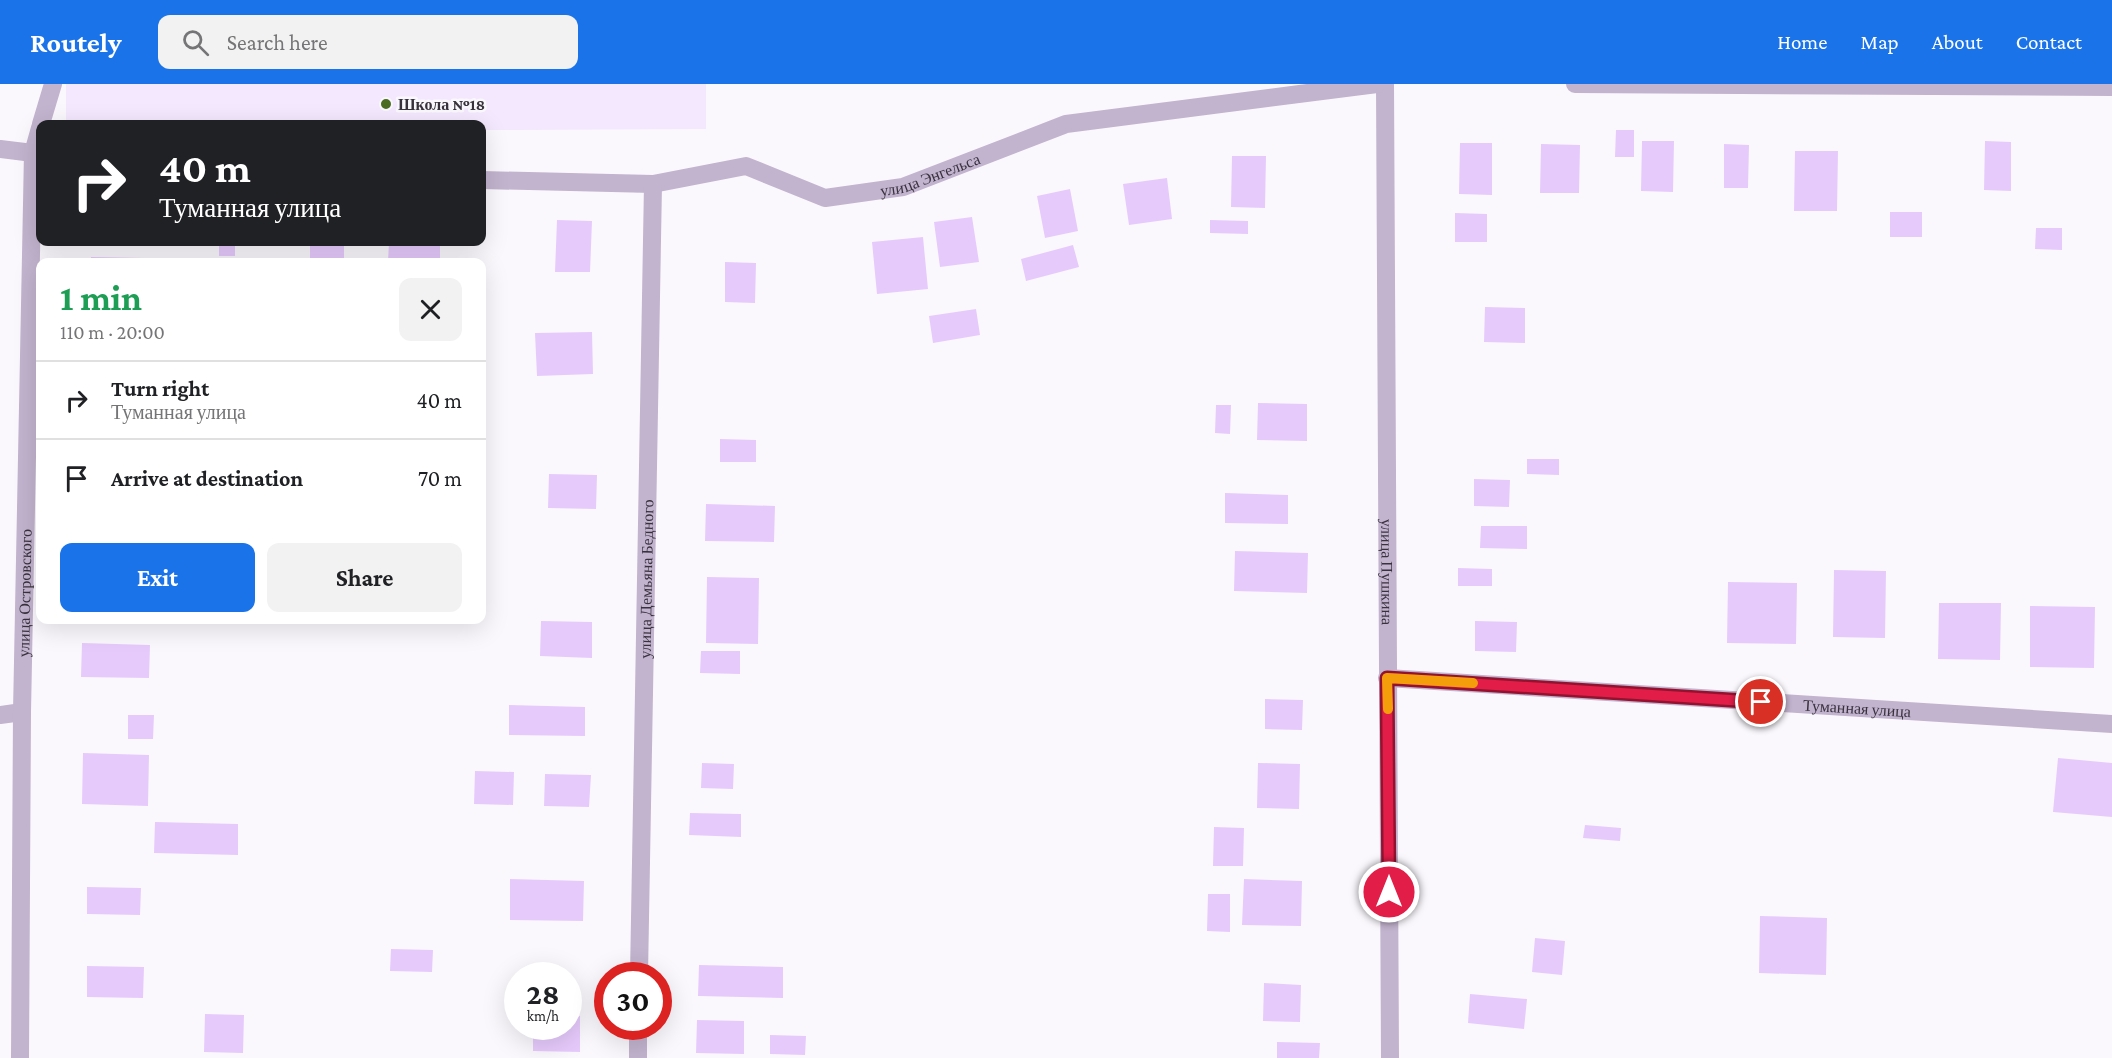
<!DOCTYPE html>
<meta charset="utf-8">
<style>
:root{--surface:#fff;--page:#f2f2f2;--text:#202124;--muted:#757577;--line:#e0e0e0;--accent:#1a73e8}
body{margin:0;font-family:"Crimson Pro",serif;background:var(--page);color:var(--text);height:100vh;display:flex;flex-direction:column;font-size:22px;white-space:nowrap}
*{box-sizing:border-box;margin:0}
p{font-size:20px;color:var(--muted)}
.icon{flex:none;width:33px;height:33px;fill:none;stroke:currentColor;stroke-width:2;stroke-linecap:round;stroke-linejoin:round}
.map{position:relative;flex:1;overflow:hidden}
.drawer{position:absolute;left:36px;top:174px;width:450px;height:366px;display:flex;flex-direction:column;background:var(--surface);border-radius:12px;box-shadow:0 6px 24px #0002}
.drawer>*{flex:none}
.banner{position:absolute;left:36px;top:36px;width:450px;height:126px;border-radius:12px;box-shadow:0 6px 24px #0002;background:#202124;color:#fff;overflow:hidden}
.speed{position:absolute;left:504px;top:878px;display:flex;gap:12px;font-size:30px;font-weight:700;text-align:center}
.speed>*{display:grid;place-content:center;width:78px;height:78px;border-radius:50%;background:var(--surface);box-shadow:0 6px 24px #0002;line-height:1}
.speed small{font-size:15px;font-weight:400}
.speed .limit{border:9px solid #d22;background:#fff;color:#111}
.pin{position:absolute;display:grid;place-items:center;width:51px;height:51px;color:#fff;margin:-26px;border:3px solid #fff;border-radius:50%;box-shadow:0 2px 6px #0007}
.me{position:absolute;width:66px;margin:-33px;rotate:0deg;stroke-linejoin:round;filter:drop-shadow(0 0 4px #0008)}
.turn{display:flex;align-items:center;gap:21px;height:126px;padding:0 24px;font-size:27px}
.turn .icon{width:78px;height:78px;stroke-width:2.5}
.turn b{display:block;font-size:42px;line-height:51px}
.round{display:grid;place-items:center;flex:none;width:63px;height:63px;border-radius:12px;background:var(--page)}
.summary{display:flex;align-items:center;justify-content:space-between;height:102px;padding:0 24px}
h1{font-size:36px;font-weight:700;line-height:45px;color:#1e9e55}
.action{display:flex;gap:12px;margin-top:auto;padding:12px 24px}
.action a{flex:1;height:69px;border-radius:12px;background:var(--accent);color:#fff;font-size:24px;font-weight:700;line-height:69px;text-align:center}
.action a+a{background:var(--page);color:var(--text)}
ul{padding:0;list-style:none}
li{display:flex;align-items:center;gap:18px;height:78px;padding:0 24px;border-top:2px solid var(--line)}
li div{flex:1}
li b{display:block;font-size:22px}
li em{font-style:normal}
header{display:flex;align-items:center;gap:36px;box-sizing:border-box;height:84px;padding:0 30px;background:var(--accent);color:#fff}
header strong{font-size:28px}
nav{display:flex;gap:33px;margin-inline-start:auto;font-size:21px}
.search{width:420px;height:54px;background:var(--page);display:flex;align-items:center;gap:15px;box-sizing:border-box;padding:0 21px;border-radius:12px;color:var(--muted);font-size:22px}
.map>svg:first-child{display:block}
.built{fill:#f3e8fd}
.building{fill:#e6cafc}
.lines{fill:none;stroke-linecap:round;stroke-linejoin:round}
.street{stroke:#c2b3ce;stroke-width:18}
.route-casing{stroke:#92132f;stroke-width:15}
.route{stroke:#e11d48;stroke-width:10}
.slow{stroke:#f59e0b;stroke-width:10}
.poi-dot{fill:#4b6c22;stroke:#fbf8fd;stroke-width:2}
.labels{text-anchor:middle;stroke-width:5;stroke-linejoin:round;paint-order:stroke}
.poi-label{font-size:16px;font-weight:bold;fill:#38323d;stroke:#fbf8fd;text-anchor:start}
.street-label{font-size:16px;fill:#38323d;stroke:#fbf8fd}
</style>
<header>
<strong>Routely</strong>
<div class="search"><svg class="icon" aria-label="search" viewBox="0 0 24 24"><circle cx="10" cy="10" r="6"/><path d="M15 15l6 6"/></svg>Search here</div>
<nav><a>Home</a><a>Map</a><a>About</a><a>Contact</a></nav>
</header>
<div class="map">
<svg width="2112" height="974" viewBox="0 0 2112 974">
<rect width="100%" height="100%" fill="#fbf8fd"/>
<path class="built" d="M66,0h640v45l-224,1v-6h-416z"/>
<path class="building" d="M1616,46h18v27h-19z
M1642,57h32l-1,51 -32,-1z
M1985,57l26,1v49l-27,-1z
M1460,59h32v52l-33,-1z
M1541,60l39,1 -1,48h-39z
M1724,60l25,1 -1,43h-24z
M1795,67h43l-1,60h-43z
M1232,72h34l-1,52 -34,-1z
M1167,94l5,41 -43,6 -6,-41z
M1070,105l8,42 -33,7 -8,-42z
M1890,128h32v25h-32z
M1455,129l32,1v28h-32z
M972,133l7,45 -39,5 -6,-45z
M557,136l35,1 -2,51h-35z
M1210,136l38,1v13l-38,-1z
M2036,144h26v22l-27,-1z
M923,153l5,52 -51,5 -5,-52z
M219,158h16v14h-16z
M310,158h34v20h-34z
M389,158l51,1v19h-52z
M1073,161l6,22 -53,14 -5,-22z
M91,173l54,1v4h-54z
M725,178l31,1 -1,40 -30,-1z
M1485,223l40,1v35l-41,-1z
M976,225l4,26 -47,8 -4,-27z
M592,248l1,42 -56,2 -2,-43z
M1258,319l49,1v37l-50,-1z
M1216,321h15l-1,29 -15,-1z
M720,355l36,1v22h-36z
M1527,375h32v16l-32,-1z
M549,390l48,1 -1,34 -48,-1z
M1474,395l36,1 -1,27 -35,-1z
M1225,409l63,2v29l-63,-1z
M706,420l69,2 -1,36 -69,-1z
M1481,442h46v23l-47,-1z
M1235,467l73,2 -1,40 -73,-2z
M1458,484l34,1v17h-34z
M1834,486l52,1 -1,67 -52,-1z
M707,493l52,1 -1,66 -52,-1z
M1728,498l69,1 -1,61 -69,-1z
M1939,519h62l-1,57 -62,-1z
M2030,522l65,1 -1,61 -64,-1z
M541,537l51,1v36l-52,-2z
M1475,537l42,1 -1,30 -41,-1z
M82,559l68,2 -1,33 -68,-1z
M701,567h39v23l-40,-1z
M1265,615l38,1 -1,30 -37,-1z
M509,621l76,2v29l-76,-1z
M128,631h26l-1,24h-25z
M83,669l66,2 -1,51 -66,-2z
M2058,674l54,5v54l-59,-5z
M702,679l32,1 -1,25 -32,-1z
M1258,679l42,1 -1,45 -42,-1z
M475,687l39,1 -1,33 -39,-1z
M545,690l46,1 -2,32 -45,-1z
M690,729l51,1v23l-52,-2z
M155,738l83,2v31l-84,-2z
M1585,741l36,3 -1,13 -37,-3z
M1214,743l30,1 -1,38h-30z
M510,795l74,2 -1,40 -73,-1z
M1244,795l58,2 -1,45 -59,-1z
M87,803l54,1 -1,27 -53,-1z
M1208,810h22v38l-23,-1z
M1760,832l67,2 -1,57 -67,-2z
M1535,854l30,3 -3,34 -30,-3z
M391,865l42,1 -1,22 -42,-1z
M699,881l84,2v31l-85,-2z
M87,882l57,1 -1,31 -56,-1z
M1264,899l37,2 -1,37 -37,-1z
M1470,910l57,5 -3,30 -56,-6z
M205,930l39,1 -1,38 -39,-1z
M568,931l12,1v36l-47,-1v-25h35z
M697,936l47,1v33l-48,-1z
M770,951l36,1 -1,19 -35,-1z
M1277,958l43,1 -1,15h-42z"/>
<g class="lines">
<g class="street">
<path id="s1" d="M1385,0l5,974"/>
<path d="M1575,0l537,3"/>
<path d="M41,40l12,-40"/>
<path d="M0,65l33,4"/>
<path id="s2" d="M482,96l171,4 93,-18 79,32 78,-11 163,-63 311,-40"/>
<path id="s3" d="M1387,594l725,46"/>
<path d="M0,631l22,-3"/>
<path id="s4" d="M639,891l14,-791"/>
<path id="s5" d="M20,974l2,-346 11,-559 7,-25"/>
<path d="M638,974v-32"/>
</g>
</g>
<g class="lines">
<g class="route-casing">
<path id="route" d="M1389,808l-2,-214 374,24"/>
</g>
<use href="#route" class="route"/>
<path class="slow" d="M1388,625l-1,-31 86,5"/>
</g>
<circle class="poi-dot" cx="386" cy="20" r="6"/>
<g class="labels">
<g class="poi-label">
<text x="398" y="26">Школа №18</text>
</g>
<g class="street-label">
<text dy="6" stroke="none"><textPath href="#s2" startOffset="459">улица Энгельса</textPath></text>
<text dy="6" stroke="none"><textPath href="#s1" startOffset="488">улица Пушкина</textPath></text>
<text dy="6" stroke="none"><textPath href="#s4" startOffset="396">улица Демьяна Бедного</textPath></text>
<text dy="6" stroke="none"><textPath href="#s5" startOffset="465">улица Островского</textPath></text>
<text dy="6" stroke="none"><textPath href="#s3" startOffset="471">Туманная улица</textPath></text>
</g>
</g>
</svg>
<div class="speed"><div>28<small>km/h</small></div><div class="limit">30</div></div>
<div class="pin" style="left:1761px;top:618px;background:#d93025"><svg class="icon" aria-label="arrive" viewBox="0 0 24 24"><path d="M6 21V4h12l-3 4 3 4H6"/></svg></div>
<svg class="me" style="left:1389px;top:808px" viewBox="-20 -20 40 40"><circle r="17" fill="#e11d48" stroke="#fff" stroke-width="3"/><path d="M0-11L8 9 0 5-8 9z" fill="#fff"/></svg>
<div class="banner">
<div class="turn"><svg class="icon" aria-label="right" viewBox="0 0 24 24"><path d="M7 20v-9h11M14 6l5 5-5 5"/></svg><div><b>40 m</b>Туманная улица</div></div>
</div>
<section class="drawer">
<div class="summary"><div><h1>1 min</h1><p>110 m · 20:00</p></div><a class="round"><svg class="icon" aria-label="close" viewBox="0 0 24 24"><path d="M6 6l12 12M18 6L6 18"/></svg></a></div>
<ul>
<li><svg class="icon" aria-label="right" viewBox="0 0 24 24"><path d="M7 20v-9h11M14 6l5 5-5 5"/></svg><div><b>Turn right</b><p>Туманная улица</p></div><em>40 m</em></li>
<li><svg class="icon" aria-label="arrive" viewBox="0 0 24 24"><path d="M6 21V4h12l-3 4 3 4H6"/></svg><div><b>Arrive at destination</b></div><em>70 m</em></li>
</ul>
<div class="action"><a>Exit</a><a>Share</a></div>
</section>
</div>
